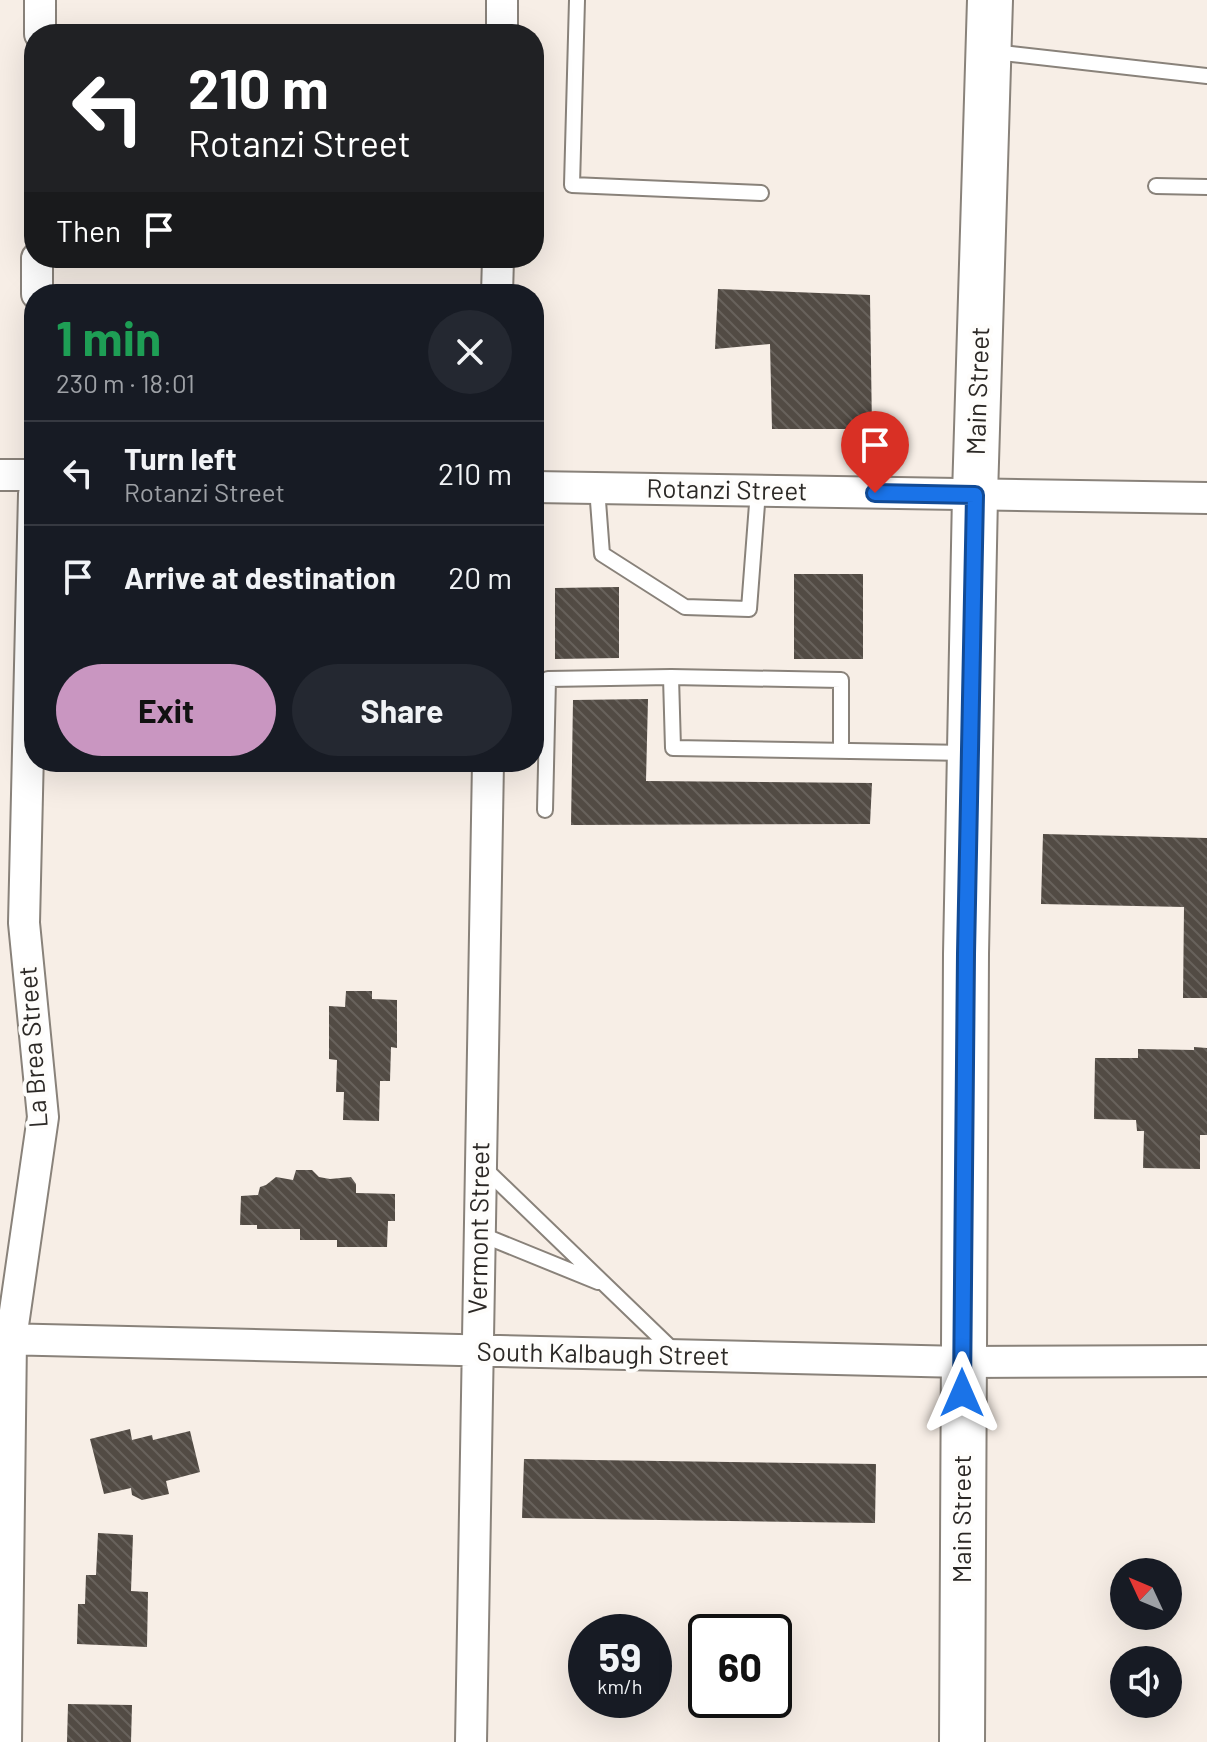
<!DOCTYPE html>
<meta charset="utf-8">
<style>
:root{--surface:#171b24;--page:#242831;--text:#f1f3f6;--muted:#9ea1a6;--line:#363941;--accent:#c996c1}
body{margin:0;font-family:Barlow,sans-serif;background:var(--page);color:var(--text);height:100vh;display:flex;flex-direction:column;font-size:30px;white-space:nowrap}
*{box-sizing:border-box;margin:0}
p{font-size:26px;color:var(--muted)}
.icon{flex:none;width:44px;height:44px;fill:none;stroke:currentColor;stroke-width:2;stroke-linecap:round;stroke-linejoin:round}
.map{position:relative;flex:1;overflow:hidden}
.sheet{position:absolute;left:24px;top:284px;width:520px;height:488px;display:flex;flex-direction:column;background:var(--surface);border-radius:32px;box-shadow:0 8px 32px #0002}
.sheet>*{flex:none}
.guide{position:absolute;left:24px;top:24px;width:520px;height:244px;border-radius:32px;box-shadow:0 8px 32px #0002;background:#202124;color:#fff;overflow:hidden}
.needle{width:52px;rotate:314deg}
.buttons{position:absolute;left:1110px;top:1558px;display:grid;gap:16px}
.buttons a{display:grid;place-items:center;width:72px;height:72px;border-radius:50%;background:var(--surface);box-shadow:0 8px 32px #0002;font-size:40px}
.speed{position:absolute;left:568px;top:1614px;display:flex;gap:16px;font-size:40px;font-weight:700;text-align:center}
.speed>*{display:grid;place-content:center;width:104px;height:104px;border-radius:50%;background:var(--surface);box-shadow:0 8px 32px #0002;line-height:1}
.speed small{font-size:20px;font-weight:400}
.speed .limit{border:4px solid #111;border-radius:12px;background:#fff;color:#111}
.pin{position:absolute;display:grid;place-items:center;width:68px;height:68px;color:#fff;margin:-82px -34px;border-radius:50% 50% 50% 0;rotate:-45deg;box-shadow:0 0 8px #0007}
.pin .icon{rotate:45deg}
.me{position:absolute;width:88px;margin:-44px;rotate:0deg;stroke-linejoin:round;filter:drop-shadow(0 0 6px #0008)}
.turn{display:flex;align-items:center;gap:28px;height:168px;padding:0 32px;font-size:36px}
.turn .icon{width:104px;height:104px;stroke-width:2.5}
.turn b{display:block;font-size:56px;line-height:68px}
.then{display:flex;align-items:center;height:76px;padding:0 32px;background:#0003;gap:16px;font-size:30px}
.round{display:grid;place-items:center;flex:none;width:84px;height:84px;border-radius:42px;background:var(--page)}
.summary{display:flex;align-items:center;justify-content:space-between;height:136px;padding:0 32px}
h1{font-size:48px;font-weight:700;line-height:60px;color:#1e9e55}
.action{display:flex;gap:16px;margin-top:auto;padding:16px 32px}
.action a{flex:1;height:92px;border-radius:48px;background:var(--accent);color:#111;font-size:32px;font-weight:700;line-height:92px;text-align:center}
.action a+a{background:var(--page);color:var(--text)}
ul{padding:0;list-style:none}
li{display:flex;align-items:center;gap:24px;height:104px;padding:0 32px;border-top:2px solid var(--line)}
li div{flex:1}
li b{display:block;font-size:30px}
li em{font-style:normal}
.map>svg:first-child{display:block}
.building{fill:url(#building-back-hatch)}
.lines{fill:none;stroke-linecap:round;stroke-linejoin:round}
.service-casing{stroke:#89827a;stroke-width:18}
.minor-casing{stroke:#89827a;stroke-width:34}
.primary-casing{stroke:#89827a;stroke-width:48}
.service{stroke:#fff;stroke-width:14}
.minor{stroke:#fff;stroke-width:30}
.primary{stroke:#fff;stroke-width:44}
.route-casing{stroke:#114b97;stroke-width:20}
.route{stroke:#1a73e8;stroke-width:14}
.labels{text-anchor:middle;stroke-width:8;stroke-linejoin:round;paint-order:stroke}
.street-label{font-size:26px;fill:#2c2926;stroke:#fefdfb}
</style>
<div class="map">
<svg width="1207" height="1742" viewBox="0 0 1207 1742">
<defs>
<pattern id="building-back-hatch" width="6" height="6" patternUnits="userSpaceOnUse" patternTransform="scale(2)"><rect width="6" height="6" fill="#524b44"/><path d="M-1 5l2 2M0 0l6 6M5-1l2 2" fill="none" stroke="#68625c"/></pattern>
</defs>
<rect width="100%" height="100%" fill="#f7eee6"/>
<path class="building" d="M718,289l152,6 2,134h-100l-2,-85 -55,5z
M794,574h69v85h-69z
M619,587v71l-64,1v-71z
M648,699l-2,82 226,2 -2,41 -299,1 2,-125z
M1043,834l164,4v160h-24l1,-91 -143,-3z
M346,991h26v8l25,1v48l-6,-1 -1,34h-10l-1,40 -36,-1 1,-28h-8l1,-32 -8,-1v-53l16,1z
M1194,1047l13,1v87h-7v34l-57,-1 1,-37h-7l-1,-11 -42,-1 1,-61h43v-9l56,1z
M296,1170h16l7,7 11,2 21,-2 5,7v9l39,1v27h-7l-1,26h-50v-7h-37v-11h-43v-4h-17l1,-29 17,-1 2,-8 6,-2 10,-8 17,3z
M130,1429l2,11 20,-5 1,5 37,-9 10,41 -34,9 3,13 -27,6 -10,-5 -1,-7 -27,6 -14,-55z
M524,1459l352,5 -1,59 -353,-5z
M98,1533l35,2 -2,56 17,1 -1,55 -70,-3 1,-40h7l1,-29h10z
M68,1704l64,1 -1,37h-64z"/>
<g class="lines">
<g class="service-casing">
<path id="service" d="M577,0l-5,185 189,8
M994,52l213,24
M1156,186l51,1
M597,488l5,66 83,53 64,2 9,-118
M671,677l170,3v71
M545,810l3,-131 123,-2 2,71 295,5
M483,1167l193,186
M480,1234l118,48"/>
</g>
<g class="minor-casing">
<path id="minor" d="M40,34v-34
M502,34v-34
M37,294v-36
M497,294l1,-36
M0,475h34
M534,487l673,11
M0,1339l963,23 244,-1
M6,1742l5,-403 32,-222 -19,-194 10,-429
M471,1742l17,-980"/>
</g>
<g class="primary-casing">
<path id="primary" d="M962,1742l4,-788 9,-459 15,-495"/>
</g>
<use href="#service" class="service"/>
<use href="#minor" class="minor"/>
<use href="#primary" class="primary"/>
</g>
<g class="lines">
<g class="route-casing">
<path id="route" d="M875,493l100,2 -9,459 -4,439"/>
</g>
<use href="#route" class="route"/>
</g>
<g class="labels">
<g class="street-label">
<text transform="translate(978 391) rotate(-88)" y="9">Main Street</text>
<text transform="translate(727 490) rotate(1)" y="9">Rotanzi Street</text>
<text transform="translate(33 1047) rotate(-94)" y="9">La Brea Street</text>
<text transform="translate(479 1228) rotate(-89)" y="9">Vermont Street</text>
<text transform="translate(603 1354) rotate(1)" y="9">South Kalbaugh Street</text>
<text transform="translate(962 1519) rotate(-90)" y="9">Main Street</text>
</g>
</g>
</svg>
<div class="buttons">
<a><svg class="needle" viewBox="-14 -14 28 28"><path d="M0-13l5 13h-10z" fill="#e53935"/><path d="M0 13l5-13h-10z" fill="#9ea1a6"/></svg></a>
<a><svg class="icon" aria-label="sound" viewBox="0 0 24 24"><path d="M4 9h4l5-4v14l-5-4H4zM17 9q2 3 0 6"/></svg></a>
</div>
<div class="speed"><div>59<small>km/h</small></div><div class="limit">60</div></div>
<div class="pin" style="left:875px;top:493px;background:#d93025"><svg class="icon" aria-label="arrive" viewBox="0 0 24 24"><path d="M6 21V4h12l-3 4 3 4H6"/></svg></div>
<svg class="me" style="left:962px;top:1393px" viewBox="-20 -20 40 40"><path d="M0-17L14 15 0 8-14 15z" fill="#1a73e8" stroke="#fff" stroke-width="4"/></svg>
<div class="guide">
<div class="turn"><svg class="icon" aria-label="left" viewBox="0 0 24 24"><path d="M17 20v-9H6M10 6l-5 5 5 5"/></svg><div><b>210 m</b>Rotanzi Street</div></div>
<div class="then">Then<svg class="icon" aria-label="arrive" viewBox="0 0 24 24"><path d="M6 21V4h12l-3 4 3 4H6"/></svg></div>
</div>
<section class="sheet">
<div class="summary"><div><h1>1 min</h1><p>230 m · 18:01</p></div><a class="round"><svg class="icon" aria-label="close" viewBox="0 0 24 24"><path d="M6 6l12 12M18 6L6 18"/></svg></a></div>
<ul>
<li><svg class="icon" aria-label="left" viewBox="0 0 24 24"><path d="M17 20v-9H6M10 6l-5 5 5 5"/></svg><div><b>Turn left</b><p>Rotanzi Street</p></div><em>210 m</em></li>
<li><svg class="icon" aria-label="arrive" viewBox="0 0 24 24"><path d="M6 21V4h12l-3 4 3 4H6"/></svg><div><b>Arrive at destination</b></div><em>20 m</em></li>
</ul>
<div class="action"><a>Exit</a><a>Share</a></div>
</section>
</div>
